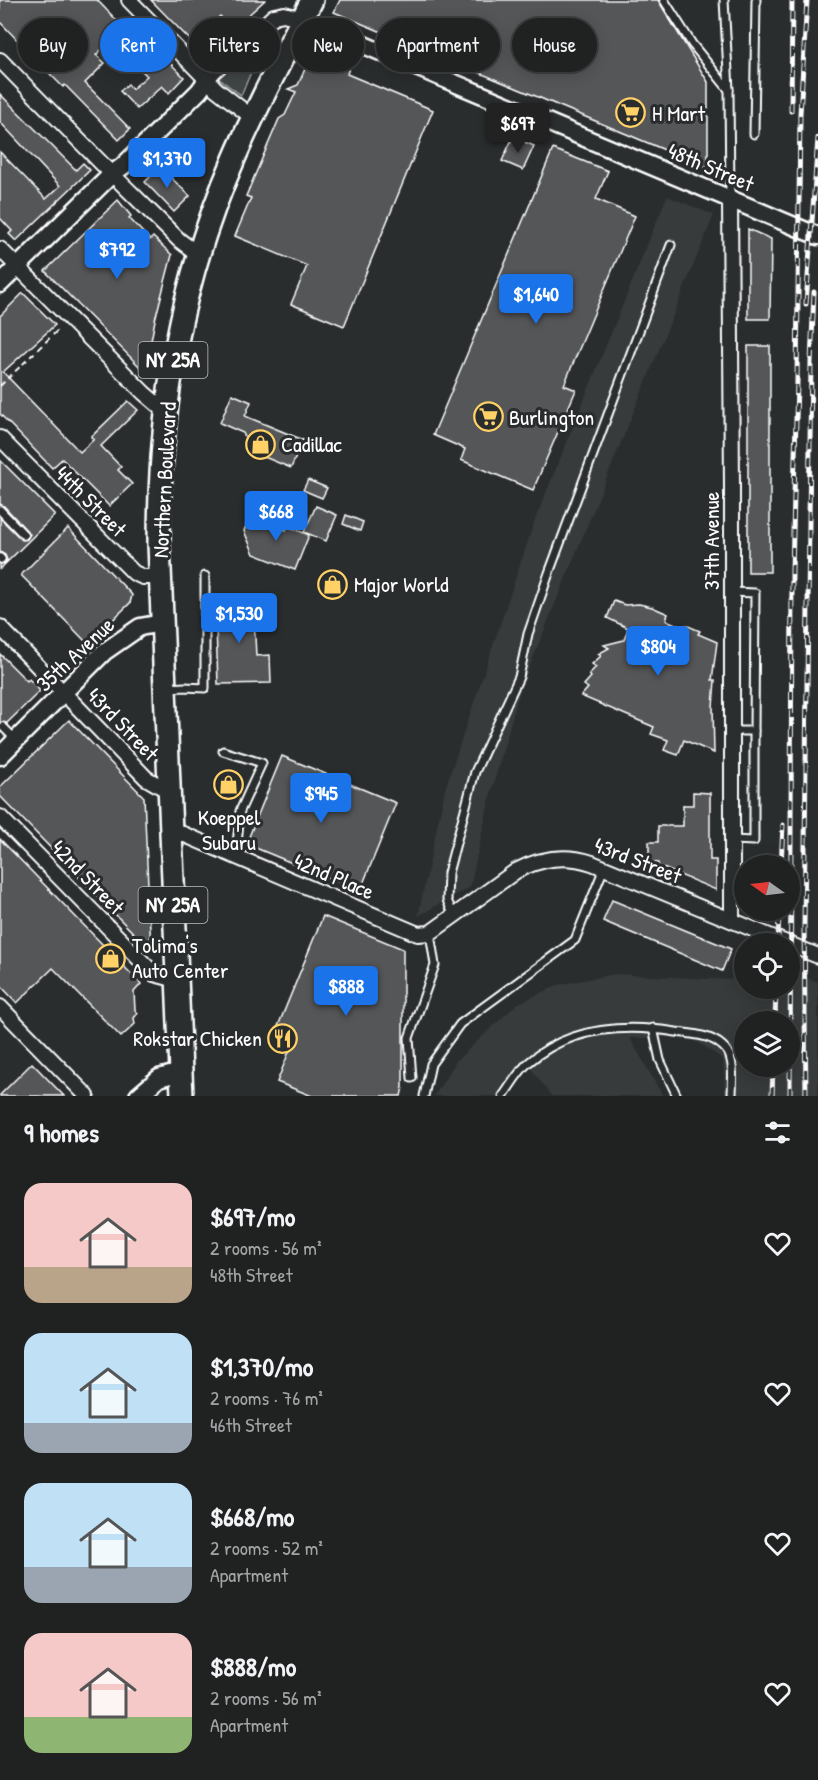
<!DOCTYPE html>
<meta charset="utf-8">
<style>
:root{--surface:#202222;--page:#282a2a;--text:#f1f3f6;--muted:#a2a4a5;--line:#3d3f40;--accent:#1a73e8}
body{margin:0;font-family:"Patrick Hand",sans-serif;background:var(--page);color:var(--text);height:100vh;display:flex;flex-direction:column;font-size:22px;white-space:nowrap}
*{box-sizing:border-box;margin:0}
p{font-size:20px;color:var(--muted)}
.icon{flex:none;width:33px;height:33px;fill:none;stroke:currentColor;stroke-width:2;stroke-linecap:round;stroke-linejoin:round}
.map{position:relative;height:1096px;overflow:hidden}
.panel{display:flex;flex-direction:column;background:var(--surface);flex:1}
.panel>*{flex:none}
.banner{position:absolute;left:18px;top:18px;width:783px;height:54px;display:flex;gap:12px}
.needle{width:39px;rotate:284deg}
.tools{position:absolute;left:734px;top:855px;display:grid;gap:12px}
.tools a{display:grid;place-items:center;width:66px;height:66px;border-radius:50%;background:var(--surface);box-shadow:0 3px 15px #0003,0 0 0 2px var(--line);font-size:30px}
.price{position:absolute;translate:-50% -51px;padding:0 14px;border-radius:6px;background:var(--accent);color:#fff;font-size:20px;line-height:39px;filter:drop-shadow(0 2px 3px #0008)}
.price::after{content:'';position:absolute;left:50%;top:36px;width:18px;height:14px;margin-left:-9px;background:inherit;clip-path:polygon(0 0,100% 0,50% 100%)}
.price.on{background:#222;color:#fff}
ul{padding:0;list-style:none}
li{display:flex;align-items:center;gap:18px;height:150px;padding:0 24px}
li span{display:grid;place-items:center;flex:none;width:168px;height:120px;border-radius:18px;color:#555}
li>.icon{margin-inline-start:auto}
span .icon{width:72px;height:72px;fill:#fffc;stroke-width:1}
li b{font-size:26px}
h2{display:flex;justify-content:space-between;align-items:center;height:72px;padding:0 24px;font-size:26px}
.chip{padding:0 21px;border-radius:27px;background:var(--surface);box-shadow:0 3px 15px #0003,0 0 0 2px var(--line);font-size:21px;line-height:54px}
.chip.on{background:var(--accent);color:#fff}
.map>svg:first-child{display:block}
.built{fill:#373a3b;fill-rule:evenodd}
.green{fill:#414445;stroke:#a0a2a2;stroke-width:1.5}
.building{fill:#555758;stroke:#fff;stroke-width:1.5}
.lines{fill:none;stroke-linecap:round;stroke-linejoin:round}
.service-casing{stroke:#fff;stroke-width:11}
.minor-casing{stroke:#fff;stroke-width:18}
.tertiary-casing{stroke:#fff;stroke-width:21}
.primary-casing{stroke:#fff;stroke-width:26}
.path{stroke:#fff;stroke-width:2;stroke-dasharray:6 4.5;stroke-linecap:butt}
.service{stroke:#2a2d2e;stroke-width:7}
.minor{stroke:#2a2d2e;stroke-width:14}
.tertiary{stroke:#2a2d2e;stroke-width:16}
.primary{stroke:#2a2d2e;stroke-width:21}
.rail-casing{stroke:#fff;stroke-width:5}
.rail{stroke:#2a2d2e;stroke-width:3;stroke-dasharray:9;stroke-linecap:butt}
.labels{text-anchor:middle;stroke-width:6;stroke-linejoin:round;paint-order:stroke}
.shield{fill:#2a2d2e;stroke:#bfc0c0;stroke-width:1.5}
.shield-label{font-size:21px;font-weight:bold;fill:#fff}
.poi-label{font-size:22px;fill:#fff;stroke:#2a2d2e;text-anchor:start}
.street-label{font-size:22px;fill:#fff;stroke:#2a2d2e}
</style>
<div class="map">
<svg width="818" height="1096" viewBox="0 0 818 1096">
<rect width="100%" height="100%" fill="#2a2d2e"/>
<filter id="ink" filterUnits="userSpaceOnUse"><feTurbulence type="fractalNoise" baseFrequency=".0167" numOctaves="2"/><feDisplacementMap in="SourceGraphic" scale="12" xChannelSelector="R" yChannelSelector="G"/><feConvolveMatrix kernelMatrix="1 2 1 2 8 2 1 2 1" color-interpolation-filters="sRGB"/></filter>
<g filter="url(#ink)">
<g class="built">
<path d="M667 196 714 215 520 690 490 797 470 887 418 916 445 789 535 520Z"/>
<path d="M744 954V988H789V971L818 982V1096H725L723 1059 696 1041 676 1037 630 1038 663 1096H552L527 1064 504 1096H434L457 1060 517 1004 558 985 615 974 730 980ZM744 1022H789V1066H744Z"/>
</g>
<path class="green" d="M268 33 242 93 241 95 218 78Z"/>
<g class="building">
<path d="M0 0H97L124 28 129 22 184 77 169 93 162 86 137 109 120 91 128 84 132 89 147 76 112 40 96 55 105 63 85 83 130 129 119 140 65 85 63 87 53 77 0 22Z"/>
<path d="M151 0H265L233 29 220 16 193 43Z"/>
<path d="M340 0H658L708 82V168L334 12Z"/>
<path d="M312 53 349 68 347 74 433 110 344 326 291 304 307 266 235 236 251 198 246 196 279 119 285 115 296 92 288 89 298 85Z"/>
<path d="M0 94 76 170 83 163 90 170 16 241 9 234 12 231 0 218V152L46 199 60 186 0 122Z"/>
<path d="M513 137 534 146 523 170 502 161Z"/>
<path d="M553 149 608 171 596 199 635 216 564 385 576 390 533 490 461 460 465 449 433 435Z"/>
<path d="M160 167 190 196 174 212 145 182Z"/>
<path d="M118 200 131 216 129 218 150 240 153 237 172 255 155 320 145 372 45 271Z"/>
<path d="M748 229 771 239 770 319H748Z"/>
<path d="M23 293 55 325 3 372 80 452 94 439 91 437 128 401 138 410 101 446 121 467 118 470 132 484 109 506 62 459 52 468 0 414V316Z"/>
<rect x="748" y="346" width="22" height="226"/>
<path d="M232 394 251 402 245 416 303 440 291 468 252 452 243 433 220 423Z"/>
<path d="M0 460 55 515 0 569V564L5 563 7 560 5 555 0 552V518L22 540 27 539 30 534 4 506 0 504Z"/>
<path d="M308 480 327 488 322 498 303 490Z"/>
<path d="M316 506 337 515 326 541 304 532Z"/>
<path d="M250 515 286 530 287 526 309 535 295 570 254 554 244 531Z"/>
<path d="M346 515 363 522 360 531 343 524Z"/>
<path d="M68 528 132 595 130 603 88 644 21 575Z"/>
<path d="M215 598H253L256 656 270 655 271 683 218 684Z"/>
<path d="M614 601 625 605 639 604 652 607 668 614 666 620 685 628 686 625 700 631 698 634 717 642 712 680H715L713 707 714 753 684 740 678 755 664 750 668 740 651 734 654 727 581 696 588 688 584 685 591 677 589 674 596 667 592 664 601 656 598 654 609 648 604 645 624 640 628 628 607 618Z"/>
<path d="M0 654 27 681 29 679 40 691 7 723 0 722Z"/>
<path d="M69 720 144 797 151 951 0 796V787Z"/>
<path d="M282 756 396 803 360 891 246 844Z"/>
<path d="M693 792 710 793V860H716V890L658 866V863L649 862V842H658V826H683V805H693Z"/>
<path d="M0 839 141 984 134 992 135 1010 138 1013 134 1018 135 1024 121 1037 53 968 17 1003 0 985Z"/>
<path d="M612 900 731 949 722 971 603 921Z"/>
<path d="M323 916 403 949V1087L401 1096H312L277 1082 292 1044 274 1036Z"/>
<path d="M32 1063 64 1096H0V1095Z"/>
</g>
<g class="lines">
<defs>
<g id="service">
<path d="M664 0 692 44 729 90"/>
<path d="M724 0 729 90 730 197"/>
<path d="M754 134 756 0"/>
<path d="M0 510 24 535"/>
<path d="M0 558 1 559"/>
<path d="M167 688 185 687 205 688V576"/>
<path d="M3 727 15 739"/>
<path d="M732 731H754L755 593 732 592"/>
<path d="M223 751 262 763 240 811 236 857"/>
<path d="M732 840 754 841V731"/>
<path d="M454 916 447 900 448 873 475 772 519 677 528 634 549 573 671 245"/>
<path d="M653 1028 660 1060 677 1096"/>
<path d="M412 1078 409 1038 435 965 430 933"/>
<path d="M424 1096 431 1064 460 1024 575 940 604 868"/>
<path d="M503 1096C511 1085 518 1072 528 1063 569 1027 625 1024 676 1032 694 1034 715 1035 727 1051 735 1062 732 1083 732 1096"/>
</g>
<g id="minor">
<path d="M129 0 216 89 253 118"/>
<path d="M0 60 112 174 179 240 199 255"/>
<path d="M207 80 214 71 274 16 284 14 302 19"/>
<path d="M730 199 732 485V920"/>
<path d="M0 249 144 393 165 411"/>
<path d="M0 438 134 573 143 577H160"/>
<path d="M0 627 146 778 170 792"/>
<path d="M0 817 154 974 177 980"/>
<path d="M171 829 418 934 430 933 516 871C541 858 565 854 592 863L789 944"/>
<path d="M789 944 818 956"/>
<path d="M0 1007 87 1096"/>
</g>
<g id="tertiary">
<path d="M302 19 818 236"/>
<path d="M0 284 112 174 123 166 199 91 207 80"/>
<path d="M0 756 104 652 140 627 162 623"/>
<path d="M138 1096 159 1078 181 1072"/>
</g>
<path id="primary" d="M182 1096 159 544C159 408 179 284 234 159 257 105 285 53 312 0"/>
</defs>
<use href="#service" class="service-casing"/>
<use href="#minor" class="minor-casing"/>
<use href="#tertiary" class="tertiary-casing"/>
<use href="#primary" class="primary-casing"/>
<path class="path" d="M0 386 60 328"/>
<use href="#service" class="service"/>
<use href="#minor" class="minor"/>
<use href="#tertiary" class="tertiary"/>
<use href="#primary" class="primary"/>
<defs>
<g id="rail">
<path d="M791 111 792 0"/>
<path d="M806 304 818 138"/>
<path d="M781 866 783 825"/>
<path d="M778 944 779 910"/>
<path d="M775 1022 776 988"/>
<path d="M772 1096 773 1066"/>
<path d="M790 1096 792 571 797 382 800 114 807 0"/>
<path d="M806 1096 804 927 811 362 814 292"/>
</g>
</defs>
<use href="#rail" class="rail-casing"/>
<use href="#rail" class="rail"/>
</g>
</g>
<defs>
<symbol id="supermarket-ring" viewBox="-11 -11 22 22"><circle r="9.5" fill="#2a2d2e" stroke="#ffd166" stroke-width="1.5"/><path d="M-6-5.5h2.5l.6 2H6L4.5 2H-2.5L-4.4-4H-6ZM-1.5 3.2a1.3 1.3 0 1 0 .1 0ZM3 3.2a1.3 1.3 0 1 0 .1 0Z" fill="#ffd166"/></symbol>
<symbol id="shop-ring" viewBox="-11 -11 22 22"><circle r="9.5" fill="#2a2d2e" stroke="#ffd166" stroke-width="1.5"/><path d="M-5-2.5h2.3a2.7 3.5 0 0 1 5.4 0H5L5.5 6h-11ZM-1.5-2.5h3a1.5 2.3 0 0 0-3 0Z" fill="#ffd166"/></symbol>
<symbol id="restaurant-ring" viewBox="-11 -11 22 22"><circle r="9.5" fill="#2a2d2e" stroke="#ffd166" stroke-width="1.5"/><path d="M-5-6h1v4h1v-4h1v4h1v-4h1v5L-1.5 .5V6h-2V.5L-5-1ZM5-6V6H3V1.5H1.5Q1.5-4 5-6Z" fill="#ffd166"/></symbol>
</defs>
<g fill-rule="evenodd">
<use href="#supermarket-ring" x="614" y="96" width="33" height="33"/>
<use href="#supermarket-ring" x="472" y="400" width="33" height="33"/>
<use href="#shop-ring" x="244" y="428" width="33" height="33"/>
<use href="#shop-ring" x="316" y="568" width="33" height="33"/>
<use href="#shop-ring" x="212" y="768" width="33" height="33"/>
<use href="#shop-ring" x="94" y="942" width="33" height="33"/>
<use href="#restaurant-ring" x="266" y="1022" width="33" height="33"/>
</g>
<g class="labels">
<g class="shield">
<rect x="138.5" y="342" width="69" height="36" rx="4.5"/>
<rect x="138.5" y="887" width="69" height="36" rx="4.5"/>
</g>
<g class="shield-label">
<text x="173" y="367">NY 25A</text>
<text x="173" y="912">NY 25A</text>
</g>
<g class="poi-label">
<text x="652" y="121">H Mart</text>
<text x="509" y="425">Burlington</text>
<text x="281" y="452">Cadillac</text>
<text x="354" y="592">Major World</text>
<text x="229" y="825" text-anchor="middle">Koeppel<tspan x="229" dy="25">Subaru</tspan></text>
<text x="132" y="953">Tolima's<tspan x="132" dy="25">Auto Center</tspan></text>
<text x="262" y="1046" text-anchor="end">Rokstar Chicken</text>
</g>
<g class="street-label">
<text transform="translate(711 167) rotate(23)" y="8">48th Street</text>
<text transform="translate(164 480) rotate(-87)" y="8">Northern Boulevard</text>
<text transform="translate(91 501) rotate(45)" y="8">44th Street</text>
<text transform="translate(711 541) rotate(-90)" y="8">37th Avenue</text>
<text transform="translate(75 654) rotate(-43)" y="8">35th Avenue</text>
<text transform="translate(123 724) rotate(46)" y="8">43rd Street</text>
<text transform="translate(638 860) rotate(21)" y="8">43rd Street</text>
<text transform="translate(334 876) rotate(23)" y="8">42nd Place</text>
<text transform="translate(88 877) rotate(46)" y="8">42nd Street</text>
</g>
</g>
</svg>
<div class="tools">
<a><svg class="needle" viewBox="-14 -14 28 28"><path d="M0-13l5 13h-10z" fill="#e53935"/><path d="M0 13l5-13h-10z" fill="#a2a4a5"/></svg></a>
<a><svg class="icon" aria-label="locate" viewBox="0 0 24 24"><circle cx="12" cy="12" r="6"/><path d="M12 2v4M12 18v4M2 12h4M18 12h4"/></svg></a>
<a><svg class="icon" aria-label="layers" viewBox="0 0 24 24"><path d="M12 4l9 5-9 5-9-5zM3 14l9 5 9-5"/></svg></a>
</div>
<b class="price on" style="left:518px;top:154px">$697</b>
<b class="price" style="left:167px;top:189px">$1,370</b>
<b class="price" style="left:117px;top:280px">$792</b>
<b class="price" style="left:536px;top:325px">$1,640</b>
<b class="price" style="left:276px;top:542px">$668</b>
<b class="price" style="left:239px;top:644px">$1,530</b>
<b class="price" style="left:658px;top:677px">$804</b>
<b class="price" style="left:321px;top:824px">$945</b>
<b class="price" style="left:346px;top:1017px">$888</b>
<div class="banner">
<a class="chip">Buy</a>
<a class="chip on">Rent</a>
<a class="chip">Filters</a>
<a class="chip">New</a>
<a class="chip">Apartment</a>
<a class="chip">House</a>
</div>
</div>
<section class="panel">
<h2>9 homes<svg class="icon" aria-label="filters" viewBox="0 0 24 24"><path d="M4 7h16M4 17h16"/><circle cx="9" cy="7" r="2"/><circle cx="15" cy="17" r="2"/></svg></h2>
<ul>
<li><span style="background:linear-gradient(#f6c9c9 70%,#b9a48a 0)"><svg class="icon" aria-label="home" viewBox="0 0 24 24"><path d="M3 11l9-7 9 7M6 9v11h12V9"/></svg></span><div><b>$697/mo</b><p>2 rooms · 56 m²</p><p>48th Street</p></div><svg class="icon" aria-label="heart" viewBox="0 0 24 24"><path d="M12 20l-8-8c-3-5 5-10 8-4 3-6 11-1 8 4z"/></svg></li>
<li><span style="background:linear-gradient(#bfe0f5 75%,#9aa5b1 0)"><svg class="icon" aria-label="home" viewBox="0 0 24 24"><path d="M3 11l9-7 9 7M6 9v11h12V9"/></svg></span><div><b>$1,370/mo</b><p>2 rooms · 76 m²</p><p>46th Street</p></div><svg class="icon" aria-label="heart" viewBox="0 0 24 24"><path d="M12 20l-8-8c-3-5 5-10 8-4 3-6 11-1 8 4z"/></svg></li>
<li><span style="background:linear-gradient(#bfe0f5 70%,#9aa5b1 0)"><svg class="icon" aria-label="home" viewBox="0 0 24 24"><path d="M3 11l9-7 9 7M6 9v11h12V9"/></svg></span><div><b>$668/mo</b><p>2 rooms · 52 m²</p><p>Apartment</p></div><svg class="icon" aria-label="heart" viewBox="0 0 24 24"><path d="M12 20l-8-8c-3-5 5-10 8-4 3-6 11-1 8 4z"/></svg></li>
<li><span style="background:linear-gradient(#f6c9c9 70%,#8fb573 0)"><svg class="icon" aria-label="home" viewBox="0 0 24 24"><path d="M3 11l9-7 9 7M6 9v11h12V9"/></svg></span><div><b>$888/mo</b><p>2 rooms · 56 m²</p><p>Apartment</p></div><svg class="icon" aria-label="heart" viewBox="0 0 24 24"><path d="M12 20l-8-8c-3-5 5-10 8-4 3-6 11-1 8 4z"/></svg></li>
</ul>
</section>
